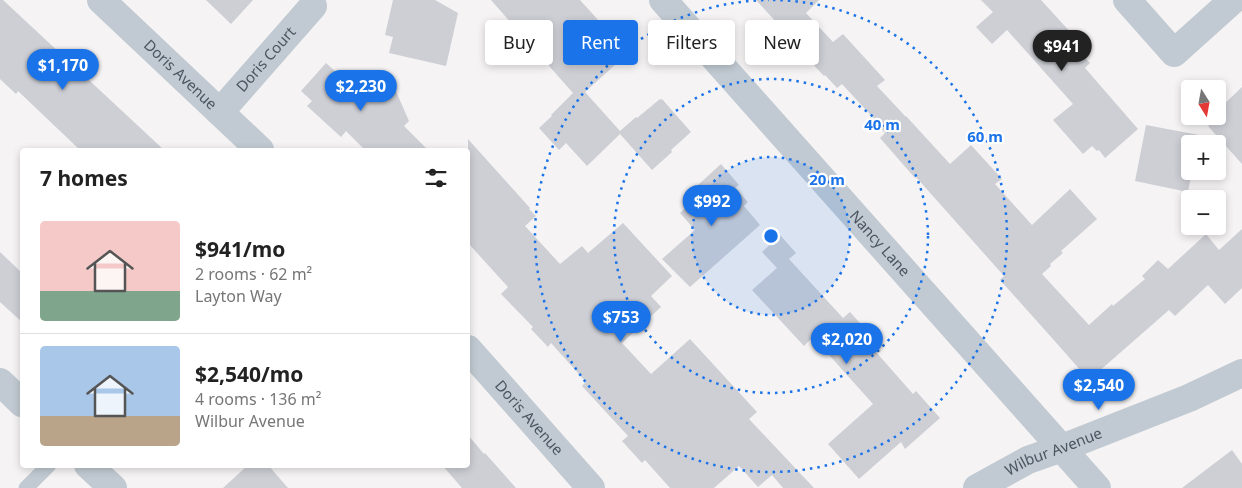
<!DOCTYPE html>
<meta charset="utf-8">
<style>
:root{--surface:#fff;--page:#f6f6f6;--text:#222;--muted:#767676;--line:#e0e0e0;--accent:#1a73e8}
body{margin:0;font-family:"Noto Sans",sans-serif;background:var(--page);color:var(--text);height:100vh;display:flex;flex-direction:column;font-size:19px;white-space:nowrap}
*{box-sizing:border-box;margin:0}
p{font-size:16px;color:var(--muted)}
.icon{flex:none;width:28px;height:28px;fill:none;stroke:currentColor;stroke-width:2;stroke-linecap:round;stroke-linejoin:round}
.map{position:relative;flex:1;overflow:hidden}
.details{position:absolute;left:20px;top:148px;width:450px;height:320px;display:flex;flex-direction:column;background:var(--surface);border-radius:5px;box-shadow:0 2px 8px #0003}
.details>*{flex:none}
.top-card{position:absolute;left:485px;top:20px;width:475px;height:45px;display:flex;gap:10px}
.needle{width:32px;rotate:169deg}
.buttons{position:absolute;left:1181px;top:80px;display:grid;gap:10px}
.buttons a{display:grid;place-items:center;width:45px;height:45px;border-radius:5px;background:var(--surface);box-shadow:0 2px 8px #0003;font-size:25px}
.price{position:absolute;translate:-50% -42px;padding:0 11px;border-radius:18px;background:var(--accent);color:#fff;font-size:16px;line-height:32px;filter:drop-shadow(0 1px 2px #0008)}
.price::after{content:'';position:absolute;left:50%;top:30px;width:15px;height:11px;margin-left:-8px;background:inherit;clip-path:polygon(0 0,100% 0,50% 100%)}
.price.active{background:#222;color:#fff}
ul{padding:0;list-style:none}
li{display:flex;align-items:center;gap:15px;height:125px;padding:0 20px}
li+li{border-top:1px solid var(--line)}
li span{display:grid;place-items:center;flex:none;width:140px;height:100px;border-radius:5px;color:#555}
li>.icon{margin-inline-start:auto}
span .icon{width:60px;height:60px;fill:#fffc;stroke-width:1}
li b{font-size:21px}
h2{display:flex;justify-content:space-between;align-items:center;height:60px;padding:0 20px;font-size:21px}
.chip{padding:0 18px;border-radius:5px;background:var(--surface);box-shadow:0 2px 8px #0003;font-size:18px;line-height:45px}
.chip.active{background:var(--accent);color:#fff}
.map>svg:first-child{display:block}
.building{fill:#cdcfd5}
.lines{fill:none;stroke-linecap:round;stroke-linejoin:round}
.lane{stroke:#c1cad2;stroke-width:15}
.street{stroke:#c1cad2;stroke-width:28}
.ring{fill:none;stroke:#1a73e8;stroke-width:2.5;stroke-dasharray:2.5 5}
.labels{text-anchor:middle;stroke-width:4.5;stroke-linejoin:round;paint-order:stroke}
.street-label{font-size:15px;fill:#4a5661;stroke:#fff}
.centre{fill:#1a73e8;stroke:#fff;stroke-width:2.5}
.ring-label{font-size:15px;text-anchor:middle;font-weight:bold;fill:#1a73e8;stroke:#fff;stroke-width:4.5;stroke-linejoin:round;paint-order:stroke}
</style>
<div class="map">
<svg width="1242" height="488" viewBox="0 0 1242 488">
<rect width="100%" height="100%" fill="#f5f3f3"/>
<g class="building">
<path d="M0 0H3L164 150H80L18 91 16 94 0 79Z"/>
<path d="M206 0H253L231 24Z"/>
<path d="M393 0H435L458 13 446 66 389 53 393 37 385 35Z"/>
<path d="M491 0H580L609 32 607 34 626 55 585 92 620 131 636 117 637 118 660 99 661 100 662 99 691 132 671 150 672 152 652 170 620 134 587 166 566 143 559 150 539 128 552 116 551 115 573 93 519 32Z"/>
<path d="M756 0H819L806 13 833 42 843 34 885 80 877 86 906 117V116L950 164 971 145 1002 179 995 184 1032 225 1070 189 1097 219 1061 251 1063 253 1050 264 1051 266 1042 274 1089 325 1112 304 1113 306 1145 279 1142 276 1158 260 1168 269 1206 234 1219 250 1242 229V288L1225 304 1208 285 1175 316 1169 310 1089 380 1052 338 1000 280 1004 276 916 177 915 178 880 138 885 133 877 124 878 123 842 84 837 88 825 75 824 76 805 56 806 55Z"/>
<path d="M981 0H1041L1084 47 1079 51 1090 63 1085 68 1138 129 1105 158 1099 150 1097 151 1092 146 1083 154 1053 120 1073 104 1007 30 992 44 976 27 993 12Z"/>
<path d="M326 63 359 93 391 80 409 121 404 126 428 150H365L346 131 341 137 307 106 312 101 301 91Z"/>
<path d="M1242 87V164L1208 126 1218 118V110Z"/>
<path d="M1146 125 1199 135 1198 144H1190V171H1192L1188 192 1135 181Z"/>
<path d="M468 139 530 208 529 209 536 216 525 226 560 264 582 246 588 253 623 223 672 276 651 296 661 307 622 343 651 374 690 339 757 412 749 419 814 488H783L772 475 758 487 739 466 714 488H670L645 460 642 463 622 441 628 436 582 386 586 382 551 343 548 347 531 329 533 327 501 294 508 287 468 243Z"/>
<path d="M721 164 739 185 735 188 748 202 744 206 760 225 690 287 662 259 695 230 680 213 703 191 698 185Z"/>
<path d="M780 235 796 253 789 259 843 318 850 312 868 332 865 335 879 350 876 352 913 394 916 391 940 418 905 449 901 442 859 479 828 444 873 404 813 337 804 346 752 290 777 268 762 252Z"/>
<path d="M0 252 22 273V322L0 302Z"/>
<path d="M468 435 484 454 485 453 516 488H462L442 465H468Z"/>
<path d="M1232 450 1242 464V488H1182Z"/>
<path d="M248 465H268L288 488H223Z"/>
</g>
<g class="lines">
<path class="lane" d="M26 488 49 465"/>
<g class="street">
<path id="s1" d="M101 0 260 150"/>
<path id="s2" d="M663 0 1097 488"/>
<path d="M1127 0 1174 53 1233 0"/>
<path id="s3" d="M220 112 313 6"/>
<path id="s4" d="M468 349 591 488"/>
<path d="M0 382 22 403"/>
<path d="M88 465 113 488"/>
<path id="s5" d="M977 488 1028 460 1062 448 1189 398 1242 373"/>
</g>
</g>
<circle cx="771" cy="236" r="79" fill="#1a73e8" fill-opacity=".12"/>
<g class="ring">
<circle cx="771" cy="236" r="79"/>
<circle cx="771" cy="236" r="157"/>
<path d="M773 0A236 236 0 1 1 769 0"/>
</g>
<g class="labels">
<g class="street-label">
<text dy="5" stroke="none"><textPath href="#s3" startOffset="70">Doris Court</textPath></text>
<text dy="5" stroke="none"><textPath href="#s1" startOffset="109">Doris Avenue</textPath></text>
<text dy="5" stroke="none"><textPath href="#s2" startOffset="326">Nancy Lane</textPath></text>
<text dy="5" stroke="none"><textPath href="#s4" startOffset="92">Doris Avenue</textPath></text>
<text dy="5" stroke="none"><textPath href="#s5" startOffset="85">Wilbur Avenue</textPath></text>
</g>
</g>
<circle cx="771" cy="236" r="8" class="centre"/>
<g class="ring-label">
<text x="882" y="130">40 m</text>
<text x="985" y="142">60 m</text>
<text x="827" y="185">20 m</text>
</g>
</svg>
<div class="buttons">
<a><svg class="needle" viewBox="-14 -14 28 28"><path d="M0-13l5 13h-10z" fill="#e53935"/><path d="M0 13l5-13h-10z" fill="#767676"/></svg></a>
<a>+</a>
<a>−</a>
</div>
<b class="price active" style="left:1062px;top:72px">$941</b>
<b class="price" style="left:63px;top:91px">$1,170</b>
<b class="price" style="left:361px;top:112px">$2,230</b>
<b class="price" style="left:712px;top:227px">$992</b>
<b class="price" style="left:621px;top:343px">$753</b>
<b class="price" style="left:847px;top:365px">$2,020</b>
<b class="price" style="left:1099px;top:411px">$2,540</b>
<div class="top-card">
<a class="chip">Buy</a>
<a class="chip active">Rent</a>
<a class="chip">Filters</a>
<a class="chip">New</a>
</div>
<section class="details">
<h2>7 homes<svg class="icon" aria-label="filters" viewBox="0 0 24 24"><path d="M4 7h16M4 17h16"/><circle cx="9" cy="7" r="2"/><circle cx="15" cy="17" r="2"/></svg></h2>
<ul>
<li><span style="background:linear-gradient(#f6c9c9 70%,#7fa58c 0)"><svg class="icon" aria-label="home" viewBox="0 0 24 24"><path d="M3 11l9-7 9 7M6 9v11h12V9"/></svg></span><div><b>$941/mo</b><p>2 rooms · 62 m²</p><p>Layton Way</p></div></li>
<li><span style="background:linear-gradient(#a9c7e8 70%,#b9a48a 0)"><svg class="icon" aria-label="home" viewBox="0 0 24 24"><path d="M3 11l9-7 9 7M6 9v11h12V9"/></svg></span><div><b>$2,540/mo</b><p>4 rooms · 136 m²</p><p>Wilbur Avenue</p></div></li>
</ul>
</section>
</div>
